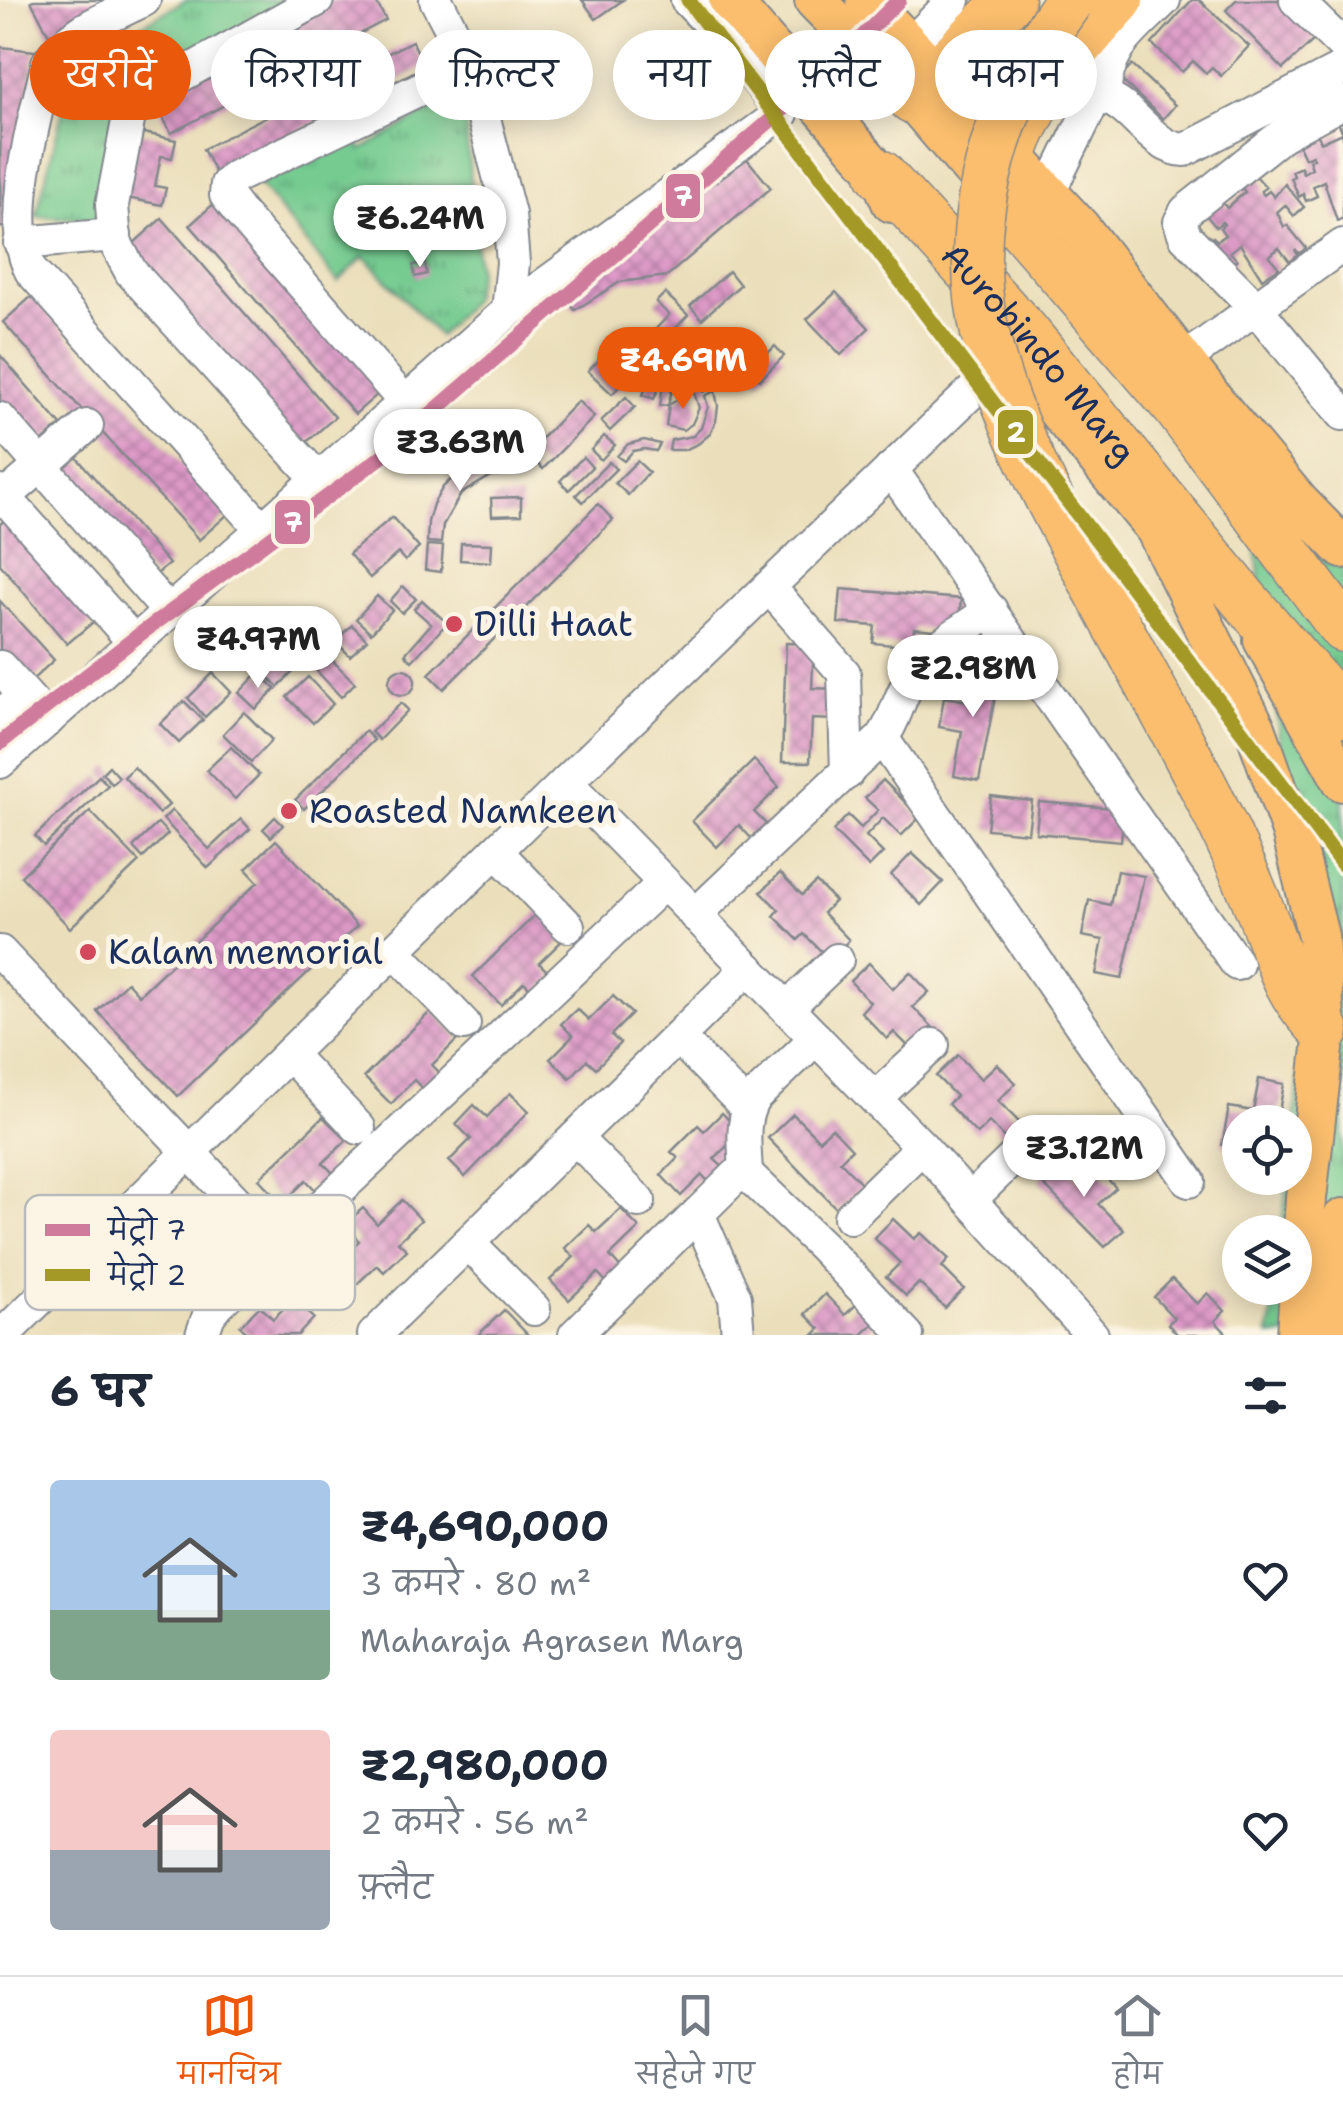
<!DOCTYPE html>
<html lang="hi">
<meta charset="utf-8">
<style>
:root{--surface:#fff;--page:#f2f2f3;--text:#1f2937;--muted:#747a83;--line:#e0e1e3;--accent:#ea580c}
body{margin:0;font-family:"Shantell Sans","Playpen Sans Deva",sans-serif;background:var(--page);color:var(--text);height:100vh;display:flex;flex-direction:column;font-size:38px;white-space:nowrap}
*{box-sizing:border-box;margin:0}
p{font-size:32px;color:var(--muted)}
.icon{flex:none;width:55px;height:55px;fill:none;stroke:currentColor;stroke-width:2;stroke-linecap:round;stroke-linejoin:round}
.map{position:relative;height:1335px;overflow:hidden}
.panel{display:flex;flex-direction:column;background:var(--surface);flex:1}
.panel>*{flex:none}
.banner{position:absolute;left:30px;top:30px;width:1285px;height:90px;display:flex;gap:20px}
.controls{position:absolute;left:1222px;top:1105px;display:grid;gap:20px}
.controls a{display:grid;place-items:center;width:90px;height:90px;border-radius:50%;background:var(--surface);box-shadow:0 5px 25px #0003;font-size:50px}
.price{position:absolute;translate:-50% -85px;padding:0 22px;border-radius:35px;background:#fff;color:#222;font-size:32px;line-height:65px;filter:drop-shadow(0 2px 5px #0008)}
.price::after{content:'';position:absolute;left:50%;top:60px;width:30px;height:22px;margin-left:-15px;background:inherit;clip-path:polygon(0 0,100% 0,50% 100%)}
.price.current{background:var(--accent);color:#fff}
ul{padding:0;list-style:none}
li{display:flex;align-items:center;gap:30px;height:250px;padding:0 50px}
li span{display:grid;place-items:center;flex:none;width:280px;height:200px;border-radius:10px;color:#555}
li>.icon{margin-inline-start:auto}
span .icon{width:120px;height:120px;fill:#fffc;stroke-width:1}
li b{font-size:42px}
h2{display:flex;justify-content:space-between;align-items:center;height:120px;padding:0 50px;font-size:42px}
.tag{padding:0 35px;border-radius:45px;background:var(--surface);box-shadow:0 5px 25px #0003;font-size:35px;line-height:90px}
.tag.current{background:var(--accent);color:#fff}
.tab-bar{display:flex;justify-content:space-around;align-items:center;height:140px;border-top:2px solid var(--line);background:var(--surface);font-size:28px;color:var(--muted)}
.tab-bar a{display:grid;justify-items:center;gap:5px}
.tab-bar .current{color:var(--accent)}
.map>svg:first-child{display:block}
.park{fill:url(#park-tufts);stroke:#487d77;stroke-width:2.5}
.building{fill:url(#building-cross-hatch)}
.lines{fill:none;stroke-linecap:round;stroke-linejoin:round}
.minor-casing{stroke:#83878c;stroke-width:36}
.major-casing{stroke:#83878c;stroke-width:44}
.highway-casing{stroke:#83878c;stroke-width:51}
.minor{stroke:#fff;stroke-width:32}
.major{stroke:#fbbe6e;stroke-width:40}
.highway{stroke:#fbbe6e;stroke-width:48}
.highway-bridge-casing{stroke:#83878c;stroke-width:51;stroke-linecap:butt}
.highway-bridge{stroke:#fbbe6e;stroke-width:48}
.metro-1-casing{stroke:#fcf5e5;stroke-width:22}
.metro-2-casing{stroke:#fcf5e5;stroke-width:22}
.metro-1{stroke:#cf7b9c;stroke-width:15}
.metro-2{stroke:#a49926;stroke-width:15}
.poi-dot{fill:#d1495b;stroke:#fcf5e5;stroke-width:4}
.labels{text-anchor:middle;stroke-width:10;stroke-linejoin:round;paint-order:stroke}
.street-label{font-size:35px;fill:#1b2f5e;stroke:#fcf5e5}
.poi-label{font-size:35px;fill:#1b2f5e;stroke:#fcf5e5;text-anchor:start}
.key{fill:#fcf5e5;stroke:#b8babc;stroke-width:2.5}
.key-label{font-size:28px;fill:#1b2f5e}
.line-badge{stroke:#fcf5e5;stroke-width:4}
.badge-label{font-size:28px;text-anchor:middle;font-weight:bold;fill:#fff}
</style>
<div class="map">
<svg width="1343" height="1335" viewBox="0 0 1343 1335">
<defs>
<pattern id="park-tufts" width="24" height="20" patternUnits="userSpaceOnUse" patternTransform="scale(2.5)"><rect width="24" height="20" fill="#74cb90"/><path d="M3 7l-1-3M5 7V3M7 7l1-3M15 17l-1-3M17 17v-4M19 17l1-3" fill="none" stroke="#5ea579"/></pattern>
<pattern id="building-cross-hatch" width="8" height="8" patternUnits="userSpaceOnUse" patternTransform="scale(2.5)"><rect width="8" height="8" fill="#dd9ac7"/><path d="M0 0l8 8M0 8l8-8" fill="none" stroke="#b27ea5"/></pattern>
</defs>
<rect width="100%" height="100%" fill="#fcf5e5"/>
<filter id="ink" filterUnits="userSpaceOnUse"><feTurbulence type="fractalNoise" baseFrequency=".01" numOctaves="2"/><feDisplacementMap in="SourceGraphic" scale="20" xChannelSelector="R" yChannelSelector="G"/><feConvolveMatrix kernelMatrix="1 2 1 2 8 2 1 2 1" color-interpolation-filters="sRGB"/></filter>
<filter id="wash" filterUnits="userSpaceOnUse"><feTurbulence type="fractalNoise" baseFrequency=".0048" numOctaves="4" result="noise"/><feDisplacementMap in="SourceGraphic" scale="40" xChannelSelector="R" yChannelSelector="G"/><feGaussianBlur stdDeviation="2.25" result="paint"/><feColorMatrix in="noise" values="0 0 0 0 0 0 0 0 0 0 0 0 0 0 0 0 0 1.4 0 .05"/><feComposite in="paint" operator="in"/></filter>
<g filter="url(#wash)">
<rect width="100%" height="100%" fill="#ebdfbb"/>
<g class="park">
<path d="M186 0H297L125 94 100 220 36 216 75 63Z"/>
<path d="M463 92 478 272 471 301 439 336 364 256 338 282 258 183 355 136 361 150Z"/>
<path d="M1254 533 1343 567V1335H1269L1275 1288H1295V1232H1281L1288 1178H1295L1294 1122 1310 986Z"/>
</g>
<g id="blocks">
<g class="building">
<path d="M132 0 52 41 31 1 34 0Z"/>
<path d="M332 0H375L386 20 171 133 152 96Z"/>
<path d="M582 0H623L596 19Z"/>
<path d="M1192 0H1199L1249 46 1221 76 1212 67 1206 73 1193 61 1182 72 1152 44Z"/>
<path d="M1236 0H1278L1315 39 1283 69 1226 10Z"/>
<path d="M412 41 425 66 216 174 203 149Z"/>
<path d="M1 47 35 51 11 228 0 227Z"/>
<path d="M1132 65 1175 105 1163 119 1120 79Z"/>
<path d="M1343 115V218L1337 221 1324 181 1313 186 1317 196 1306 201 1303 194 1299 197 1291 178 1294 176 1292 171 1301 167 1303 173 1312 168 1309 160 1314 158 1312 155 1305 158 1298 143 1314 127 1321 142 1343 133 1336 118Z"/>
<path d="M135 131 176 140 172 158 161 156 155 186 166 188 162 205 122 197Z"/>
<path d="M738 148 771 188 667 276 620 282 575 310 564 296Z"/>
<path d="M1256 176 1266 187 1261 191 1264 195 1269 191 1274 197 1285 184 1304 207 1294 216 1285 205 1277 212 1284 227 1287 225 1306 248 1300 253 1295 250 1298 255 1290 262 1279 248 1269 256 1279 268 1262 279 1240 244 1230 252 1237 260 1227 268 1206 243 1213 237 1217 241 1225 235 1220 228 1224 224 1222 222 1216 227 1205 214 1216 195 1227 208 1245 192 1235 180Z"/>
<path d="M219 199 385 388 355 414 190 225Z"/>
<path d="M162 218 335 417 299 449 125 251Z"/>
<path d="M425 263 427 274 415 277 413 265Z"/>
<path d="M729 271 740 285 702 319 690 306Z"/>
<path d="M836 292 869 328 841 355 807 319Z"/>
<path d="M665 293 688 315 612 394 588 371 598 361 612 375 669 315 656 302Z"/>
<path d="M32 296 227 515 199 540 3 322Z"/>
<path d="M714 333 719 339 697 360 691 355Z"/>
<path d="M775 346 784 356 760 380 750 371Z"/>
<path d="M0 355 61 425 35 448 0 408Z"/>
<path d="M699 362 712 388 704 392 691 366Z"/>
<path d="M655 364 667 369 654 399 643 395Z"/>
<path d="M681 368 686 373 673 387 668 405 660 406 662 391Z"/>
<path d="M693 389 699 408 692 424 683 430 666 426 669 405Z"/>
<path d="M715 391 718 406 716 421 710 434 698 444 684 450H669L671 440 693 436 701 428 708 407 705 396Z"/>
<path d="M626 397 635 407 610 431 601 421Z"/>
<path d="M578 401 594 417 543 469 527 453Z"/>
<path d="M604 436 615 445 601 460 591 450Z"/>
<path d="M644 440 660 444 656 451 644 449 633 451 624 461 617 456 628 444Z"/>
<path d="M72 452 169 564 153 577 56 465Z"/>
<path d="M583 457 592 467 569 490 560 481Z"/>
<path d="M494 461 513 462 509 474 491 476 461 494 443 525 441 543 427 542 428 522 433 504 443 487 457 474 475 465Z"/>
<path d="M637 461 649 472 628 495 615 483Z"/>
<path d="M609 462 616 469 583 502 576 495Z"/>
<path d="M521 497V515L492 516 491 498Z"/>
<path d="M598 504 613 520 444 689 429 674Z"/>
<path d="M12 514 99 617 67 644 0 564V524Z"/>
<path d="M392 517 419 548 405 561 398 553 370 578 349 554Z"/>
<path d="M461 543 492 544 491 562 460 560Z"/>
<path d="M427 545 443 546 441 572 425 570Z"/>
<path d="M403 586 416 599 402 613 390 601Z"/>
<path d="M841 589 961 599 958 632 914 628 912 647 873 643 875 626 838 623Z"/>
<path d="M377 596 392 610 371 633 356 619Z"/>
<path d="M422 600 447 623 412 661 405 654 431 624 414 609Z"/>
<path d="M0 601 54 660 30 682 0 649Z"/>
<path d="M320 613 336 631 317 649 300 631Z"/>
<path d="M352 625 367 640 350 656 335 641Z"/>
<path d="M296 635 313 652 298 667 281 649Z"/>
<path d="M786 643 814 644 812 688 837 689 836 720 812 719 810 762H782Z"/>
<path d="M279 653 295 670 278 687 262 670Z"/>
<path d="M329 657 355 683 341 697 316 670Z"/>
<path d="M976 661 1001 666 979 781 954 776 962 731 939 727 944 697 968 701Z"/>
<circle cx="402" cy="682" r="13"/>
<path d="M259 672 276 689 256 709 239 693Z"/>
<path d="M213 673 231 692 205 717 188 698Z"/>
<path d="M308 677 333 704 313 723 287 697Z"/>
<path d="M184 701 203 720 179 743 160 724Z"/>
<path d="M401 703 408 710 379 740 371 732Z"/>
<path d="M244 712 272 740 251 762 223 734Z"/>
<path d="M365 731 374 740 304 809 295 800Z"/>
<path d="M231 747 259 775 235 799 207 770Z"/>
<path d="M754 760 779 787 754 812 766 824 751 838 739 825 717 847 692 821Z"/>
<path d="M109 766 119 777 112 784 102 773Z"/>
<path d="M134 767 169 805 159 814 124 777Z"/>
<path d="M99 776 108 785 44 846 35 836Z"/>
<path d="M883 780 920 817 901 836 883 818 866 836 883 853 869 867 833 831 848 815 861 828 878 810 865 798Z"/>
<path d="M991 796 1032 801 1028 833 987 829Z"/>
<path d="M292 802 300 810 291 819 283 812Z"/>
<path d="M1039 802 1124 809 1121 841 1036 833Z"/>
<path d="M172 810 209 849 241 819 250 829 208 868 163 819Z"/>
<path d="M90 811 139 862 70 928 21 876Z"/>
<path d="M275 817 283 825 271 837 263 829Z"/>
<path d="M158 823 168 834 143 858 133 847Z"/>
<path d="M276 840 357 926 178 1096 97 1011 127 982 139 995 258 882 246 869Z"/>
<path d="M912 853 943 882 921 905 891 875Z"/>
<path d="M1117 871 1144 876 1122 979 1096 974 1103 940 1082 936 1089 900 1110 905Z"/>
<path d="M780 873 802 895 816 882 835 901 823 913 849 940 830 960 804 934 798 940 774 916 779 910 761 892Z"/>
<path d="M540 910 566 937 539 963 553 977 536 994 524 982 501 1005 473 976Z"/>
<path d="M869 963 893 989 910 972 929 992 913 1007 939 1034 917 1055 894 1032 887 1039 861 1012 870 1002 850 981Z"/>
<path d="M613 996 632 1014 611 1035 620 1043 596 1068 587 1060 570 1078 550 1059 573 1036 561 1024 577 1009 589 1020Z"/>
<path d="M432 1010 459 1038 432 1065 444 1077 428 1094 414 1080 391 1104 364 1077Z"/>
<path d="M958 1055 981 1079 997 1064 1016 1083 998 1101 1026 1129 1011 1145 989 1122 977 1134 948 1104 956 1096 936 1076Z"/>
<path d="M1259 1079 1284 1084 1277 1122H1240V1148L1222 1145 1229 1107 1253 1111Z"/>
<path d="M510 1093 529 1111 465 1177 449 1161 471 1139 456 1124 474 1105 487 1117Z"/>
<path d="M722 1113 741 1132 714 1159 728 1172 714 1187 702 1175 681 1196 661 1175 678 1158 671 1152 698 1125 704 1131Z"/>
<path d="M793 1114 819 1140 832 1128 852 1149 840 1161 863 1185 838 1210 768 1138Z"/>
<path d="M323 1117 347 1140 323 1163 341 1181 323 1198 306 1180 282 1204 259 1179Z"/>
<path d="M1060 1160 1083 1183 1097 1168 1116 1188 1098 1204 1124 1230 1105 1247 1039 1180Z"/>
<path d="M1242 1178H1266L1265 1184Z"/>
<path d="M402 1200 421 1220 398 1242 407 1250 384 1272 377 1265 357 1284 336 1262 359 1241 344 1225 363 1208 377 1224Z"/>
<path d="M621 1209 639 1228 610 1256 623 1271 609 1285 598 1273 569 1300 550 1280 574 1257 565 1248 589 1225 596 1232Z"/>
<path d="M893 1219 914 1239 921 1233 949 1259 942 1267 964 1289 945 1308 919 1283 906 1296 886 1277 900 1263 874 1238Z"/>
<path d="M1172 1279 1197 1304 1208 1293 1225 1311 1215 1321 1228 1335H1178L1168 1324 1174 1318 1154 1297Z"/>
<path d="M825 1294 845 1315 858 1303 876 1321 862 1335H814L820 1329 805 1314Z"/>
<path d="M294 1298 314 1318 298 1335H249L240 1326 260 1306 273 1319Z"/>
<path d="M504 1310 528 1335H478Z"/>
</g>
</g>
</g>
<g filter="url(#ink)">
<use href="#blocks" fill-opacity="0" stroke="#83878c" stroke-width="2.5"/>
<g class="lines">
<defs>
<g id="minor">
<path d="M144 0C110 17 68 31 48 63 35 119 4 219 31 271L262 529"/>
<path d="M317 0 144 96 129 116 112 205 115 242 131 272 318 479"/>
<path d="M436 0 470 65 509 214 513 263 508 311"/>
<path d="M687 0 730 45 782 113"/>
<path d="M1296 0 1343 46"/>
<path d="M894 61 954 0"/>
<path d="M1104 97C1107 46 1130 34 1164 0"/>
<path d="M1343 102 1282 135 1186 211 1180 222 1185 236 1254 306 1343 414"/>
<path d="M1048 194 1092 104 1104 97C1135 107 1152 149 1185 150L1343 68"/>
<path d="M20 243 115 235"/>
<path d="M1182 361 1343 245"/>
<path d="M405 402 239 212 226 195 227 184 235 177 470 65"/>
<path d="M0 419 169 612"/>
<path d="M891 469 1237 964"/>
<path d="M0 492 134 642"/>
<path d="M0 501 87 426"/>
<path d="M769 587 844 673 847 773"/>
<path d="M0 667 48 720"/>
<path d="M0 716 25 695"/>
<path d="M882 738 1189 1181"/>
<path d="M0 762 508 311 782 113 784 60"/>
<path d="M566 782 922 1147 1092 1335"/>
<path d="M496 851 568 926"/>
<path d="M695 915 882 738C895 721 898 700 909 682 927 650 962 630 991 610"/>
<path d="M394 950 464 1024"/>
<path d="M0 952 258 1225"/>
<path d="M787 1008 837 960"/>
<path d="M678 1037 747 1108"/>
<path d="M289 1054 359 1128"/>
<path d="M875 1098 933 1045"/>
<path d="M575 1138 639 1201"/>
<path d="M746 1173C745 1148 740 1120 754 1098L816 1038"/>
<path d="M970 1200 1036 1136"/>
<path d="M698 1214 735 1298 738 1335"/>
<path d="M850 1217 922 1147"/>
<path d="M468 1243 534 1309"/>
<path d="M3 1335 566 782 1007 358"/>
<path d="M202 1335 209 1315 218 1304 664 883"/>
<path d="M374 1335 748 968"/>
<path d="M575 1335 737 1175 746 1173 823 1247 907 1335"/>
</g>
<g id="major">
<path d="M729 0 880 174 892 202"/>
<path d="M815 0 912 99 1001 203"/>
<path d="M867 0 1080 228 1218 406 1300 504 1343 548"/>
<path d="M982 319 1156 529 1255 728 1292 831 1318 936 1325 1031 1306 1198 1297 1335"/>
<path d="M1264 640 1343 781"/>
<path d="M1334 1335C1330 1294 1335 1259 1343 1219"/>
</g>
<g id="highway">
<path d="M1119 0C1077 46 1031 97 1012 157 1007 172 1005 189 1002 205L1176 406 1343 628"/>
<path d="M912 99 1010 0"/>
<path id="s1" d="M880 174 1024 331 1242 597 1343 713"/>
<path d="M1275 949C1286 982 1299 1006 1325 1031"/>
</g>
</defs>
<use href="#minor" class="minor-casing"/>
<use href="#major" class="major-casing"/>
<use href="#highway" class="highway-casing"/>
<use href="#minor" class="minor"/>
<use href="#major" class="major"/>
<use href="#highway" class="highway"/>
<defs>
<path id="highway-bridge" d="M1069 0C1012 80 976 167 977 267 978 375 1044 490 1094 583 1158 702 1229 821 1275 949"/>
</defs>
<use href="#highway-bridge" class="highway-bridge-casing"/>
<use href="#highway-bridge" class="highway-bridge"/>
<defs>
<path id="metro-1" d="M0 743 139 635 380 458 831 68 899 0"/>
<path id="metro-2" d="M688 0 1343 865"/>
</defs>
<use href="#metro-1" class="metro-1-casing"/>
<use href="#metro-2" class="metro-2-casing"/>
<use href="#metro-1" class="metro-1"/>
<use href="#metro-2" class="metro-2"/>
</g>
</g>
<g class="poi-dot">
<circle cx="454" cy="624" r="10"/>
<circle cx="289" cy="811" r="10"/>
<circle cx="88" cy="952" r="10"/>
</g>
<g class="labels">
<g class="street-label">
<text dy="12" stroke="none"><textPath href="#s1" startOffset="240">Aurobindo Marg</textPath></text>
</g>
<g class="poi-label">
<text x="474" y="636">Dilli Haat</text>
<text x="309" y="823">Roasted Namkeen</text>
<text x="108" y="964">Kalam memorial</text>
</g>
</g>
<rect x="25" y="1195" width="330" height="115" rx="15" class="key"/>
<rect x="45" y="1224" width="45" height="12" fill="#cf7b9c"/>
<rect x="45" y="1269" width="45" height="12" fill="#a49926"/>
<g class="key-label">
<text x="108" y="1240">मेट्रो 7</text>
<text x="108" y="1285">मेट्रो 2</text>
</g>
<g class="line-badge">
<rect x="664" y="172" width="38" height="48" rx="10" fill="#cf7b9c"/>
<rect x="996" y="408" width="39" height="48" rx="10" fill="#a49926"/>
<rect x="273" y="498" width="39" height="48" rx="10" fill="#cf7b9c"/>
</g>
<g class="badge-label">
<text x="683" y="206">7</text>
<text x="1016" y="442">2</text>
<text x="293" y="532">7</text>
</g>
</svg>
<div class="controls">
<a><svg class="icon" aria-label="locate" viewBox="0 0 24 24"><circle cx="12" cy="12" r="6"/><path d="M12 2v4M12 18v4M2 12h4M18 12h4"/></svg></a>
<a><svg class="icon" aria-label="layers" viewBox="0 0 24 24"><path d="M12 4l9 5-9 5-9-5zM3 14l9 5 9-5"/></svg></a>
</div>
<b class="price" style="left:420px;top:270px">₹6.24M</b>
<b class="price current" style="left:683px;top:412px">₹4.69M</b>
<b class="price" style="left:460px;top:494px">₹3.63M</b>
<b class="price" style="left:258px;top:691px">₹4.97M</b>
<b class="price" style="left:973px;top:720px">₹2.98M</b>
<b class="price" style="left:1084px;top:1200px">₹3.12M</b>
<div class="banner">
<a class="tag current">खरीदें</a>
<a class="tag">किराया</a>
<a class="tag">फ़िल्टर</a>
<a class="tag">नया</a>
<a class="tag">फ़्लैट</a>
<a class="tag">मकान</a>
</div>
</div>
<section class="panel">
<h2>6 घर<svg class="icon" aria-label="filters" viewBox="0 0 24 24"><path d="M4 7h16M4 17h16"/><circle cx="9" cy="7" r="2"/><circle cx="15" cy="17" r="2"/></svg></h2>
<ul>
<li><span style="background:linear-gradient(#a9c7e8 65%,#7fa58c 0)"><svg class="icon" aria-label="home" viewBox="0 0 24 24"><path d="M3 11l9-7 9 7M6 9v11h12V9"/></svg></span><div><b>₹4,690,000</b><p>3 कमरे · 80 m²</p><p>Maharaja Agrasen Marg</p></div><svg class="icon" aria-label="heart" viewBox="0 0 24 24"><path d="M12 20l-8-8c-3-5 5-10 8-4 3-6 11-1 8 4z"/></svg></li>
<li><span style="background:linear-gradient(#f6c9c9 60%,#9aa5b1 0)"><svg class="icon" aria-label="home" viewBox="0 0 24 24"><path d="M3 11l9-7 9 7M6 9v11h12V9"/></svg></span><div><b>₹2,980,000</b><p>2 कमरे · 56 m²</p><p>फ़्लैट</p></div><svg class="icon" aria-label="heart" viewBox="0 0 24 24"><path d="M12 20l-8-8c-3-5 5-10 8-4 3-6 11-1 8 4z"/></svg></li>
</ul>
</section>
<nav class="tab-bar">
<a class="current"><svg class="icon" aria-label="map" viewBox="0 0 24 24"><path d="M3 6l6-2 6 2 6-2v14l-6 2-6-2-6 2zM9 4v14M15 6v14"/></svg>मानचित्र</a>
<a><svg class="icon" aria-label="saved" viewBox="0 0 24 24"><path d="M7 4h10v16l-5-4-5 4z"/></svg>सहेजे गए</a>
<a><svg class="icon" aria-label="home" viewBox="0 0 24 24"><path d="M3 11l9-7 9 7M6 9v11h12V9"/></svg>होम</a>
</nav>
